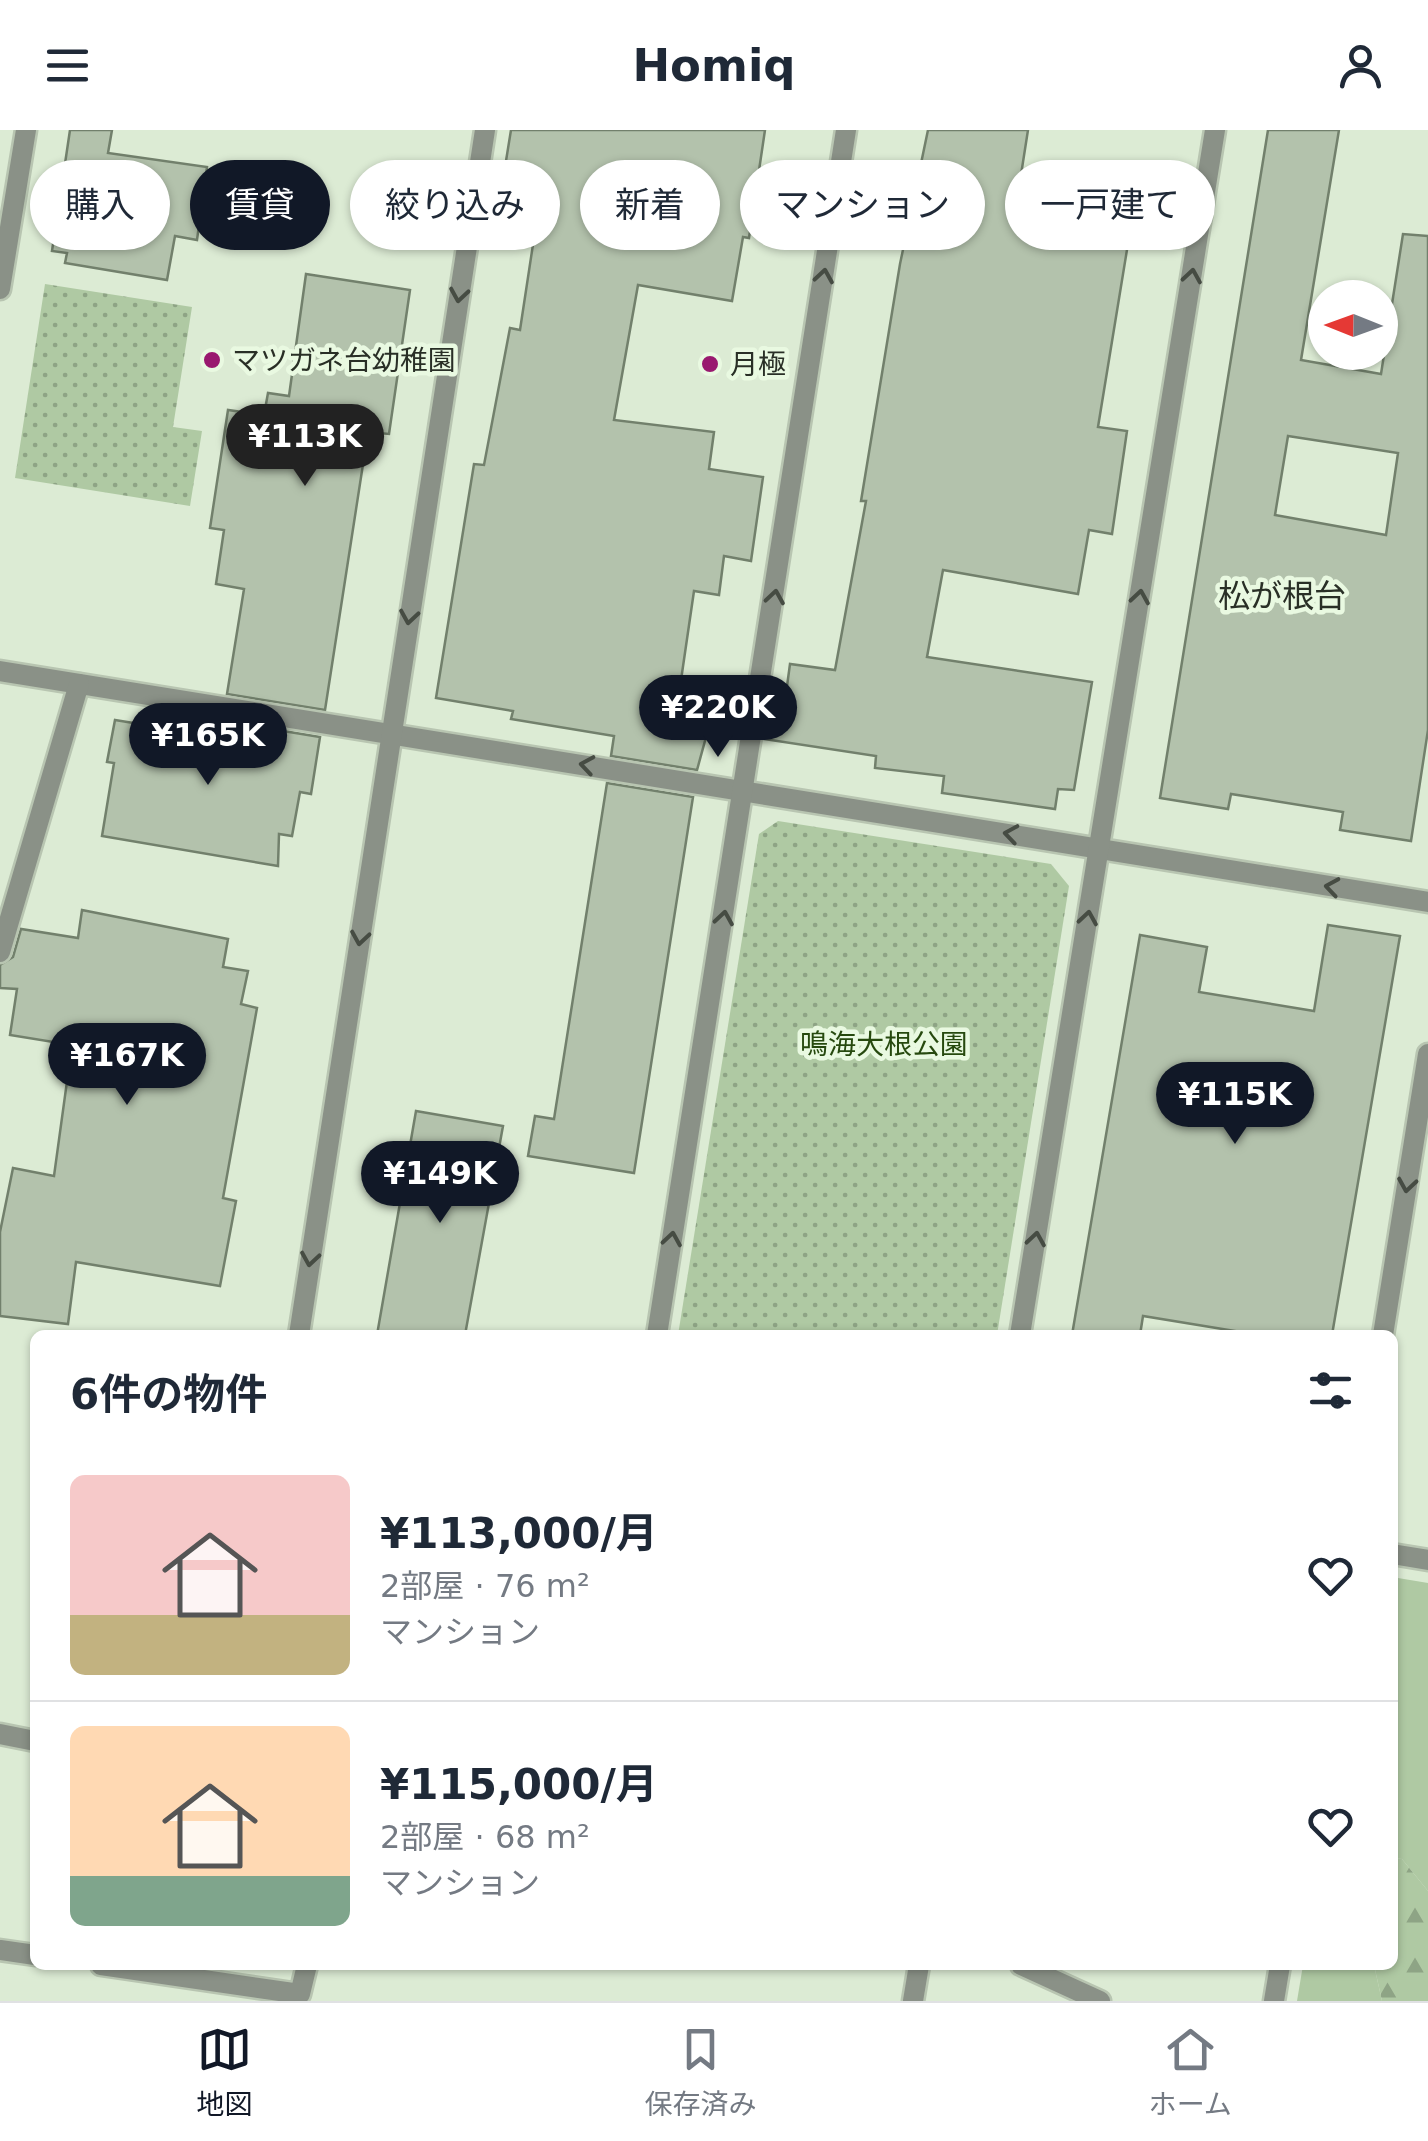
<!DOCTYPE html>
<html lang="ja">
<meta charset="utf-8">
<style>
:root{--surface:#fff;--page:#f2f2f3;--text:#1f2937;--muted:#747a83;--line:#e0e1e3;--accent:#111827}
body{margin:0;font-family:"DejaVu Sans","Noto Sans JP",sans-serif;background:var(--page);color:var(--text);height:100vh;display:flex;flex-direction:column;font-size:38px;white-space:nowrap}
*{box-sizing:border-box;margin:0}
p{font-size:32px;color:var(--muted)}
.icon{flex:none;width:55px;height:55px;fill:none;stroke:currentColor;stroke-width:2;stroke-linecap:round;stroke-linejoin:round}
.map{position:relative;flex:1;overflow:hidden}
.side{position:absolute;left:30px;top:1200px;width:1368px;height:640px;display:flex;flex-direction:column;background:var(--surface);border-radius:15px;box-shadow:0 2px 8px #0004}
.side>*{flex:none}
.top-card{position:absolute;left:30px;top:30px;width:1370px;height:90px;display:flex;gap:20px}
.needle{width:65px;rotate:271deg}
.buttons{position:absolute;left:1308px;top:150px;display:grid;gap:20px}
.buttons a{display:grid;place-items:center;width:90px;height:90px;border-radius:50%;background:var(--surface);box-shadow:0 2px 8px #0004;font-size:50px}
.price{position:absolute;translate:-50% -85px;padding:0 22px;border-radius:35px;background:var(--accent);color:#fff;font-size:32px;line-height:65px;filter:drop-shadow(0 2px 5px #0008)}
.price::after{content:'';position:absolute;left:50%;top:60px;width:30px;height:22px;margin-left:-15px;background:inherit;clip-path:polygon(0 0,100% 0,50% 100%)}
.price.current{background:#222;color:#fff}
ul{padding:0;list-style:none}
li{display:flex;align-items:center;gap:30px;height:250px;padding:0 40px}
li+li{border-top:2px solid var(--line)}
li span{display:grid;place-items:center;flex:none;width:280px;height:200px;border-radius:15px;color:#555}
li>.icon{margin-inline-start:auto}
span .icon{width:120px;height:120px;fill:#fffc;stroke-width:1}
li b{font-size:42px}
h2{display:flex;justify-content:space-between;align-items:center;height:120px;padding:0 40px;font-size:42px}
.chip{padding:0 35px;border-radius:45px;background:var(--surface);box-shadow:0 2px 8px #0004;font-size:35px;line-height:90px}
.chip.current{background:var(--accent);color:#fff}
header{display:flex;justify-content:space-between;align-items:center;height:130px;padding:0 40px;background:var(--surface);font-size:45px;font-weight:700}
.tabs{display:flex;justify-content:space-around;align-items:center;height:140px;border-top:2px solid var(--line);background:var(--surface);font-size:28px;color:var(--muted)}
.tabs a{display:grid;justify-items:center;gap:5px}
.tabs .current{color:var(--accent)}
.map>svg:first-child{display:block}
.grass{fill:#afc9a3}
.forest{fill:url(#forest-firs)}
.park{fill:url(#park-dots)}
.water{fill:url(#water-waves);stroke:#68845a;stroke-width:2.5}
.building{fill:#b3c2ac;stroke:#72806c;stroke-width:2.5;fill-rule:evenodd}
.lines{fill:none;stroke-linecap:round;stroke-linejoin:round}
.minor-casing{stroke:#b8c5b1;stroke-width:25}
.minor{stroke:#8a9187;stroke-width:20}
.oneway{stroke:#464c43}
.poi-dot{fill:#99196f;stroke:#e9f9e1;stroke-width:4}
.labels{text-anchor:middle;stroke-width:9;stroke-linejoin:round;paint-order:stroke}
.poi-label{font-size:28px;fill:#292f26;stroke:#e9f9e1;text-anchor:start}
.park-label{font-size:28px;fill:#26490e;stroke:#e9f9e1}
.quarter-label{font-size:32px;fill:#292f26;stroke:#e9f9e1}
</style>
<header><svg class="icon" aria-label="menu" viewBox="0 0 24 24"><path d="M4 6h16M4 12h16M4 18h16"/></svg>Homiq<svg class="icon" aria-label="person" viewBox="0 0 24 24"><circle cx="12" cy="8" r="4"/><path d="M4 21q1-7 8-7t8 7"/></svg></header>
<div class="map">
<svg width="1428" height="1871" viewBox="0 0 1428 1871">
<defs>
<pattern id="forest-firs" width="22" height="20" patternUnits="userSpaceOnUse" patternTransform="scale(2.5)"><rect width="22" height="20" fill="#afc9a3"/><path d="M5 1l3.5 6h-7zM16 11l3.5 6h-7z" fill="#8ea485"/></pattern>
<pattern id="park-dots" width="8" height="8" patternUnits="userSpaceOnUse" patternTransform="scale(2.5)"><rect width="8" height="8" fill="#afc9a3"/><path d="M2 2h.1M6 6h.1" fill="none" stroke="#8ea485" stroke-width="1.8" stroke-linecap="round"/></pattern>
<pattern id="water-waves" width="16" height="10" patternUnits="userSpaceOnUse" patternTransform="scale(2.5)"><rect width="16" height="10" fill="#83a870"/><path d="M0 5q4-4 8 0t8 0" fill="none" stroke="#6b895c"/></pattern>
</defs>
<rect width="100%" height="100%" fill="#dcebd4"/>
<g class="grass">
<path d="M1392 1447 1428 1453V1761L1402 1729 1393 1728Z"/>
<path d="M1303 1835H1374L1382 1871H1297Z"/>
</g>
<path class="forest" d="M1393 1728 1402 1729 1428 1761V1871H1382L1374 1835H1392Z"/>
<g class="park">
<path d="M45 154 192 177 173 297 202 301 190 376 15 348Z"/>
<path d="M778 691 1051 734 1069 756 997 1205H678L759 704Z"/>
</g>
<path class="water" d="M267 47 306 56 294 114 255 106Z"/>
<g class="building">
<path d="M70 0H112L108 23 207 37 197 110 175 106 167 150 65 133 67 123 52 121Z"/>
<path d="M511 0H765L749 108 743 107 732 171 638 155 614 290 714 302 709 339 763 347 751 431 724 426 719 465 694 461 680 557 743 565 737 605 708 600 697 640 611 626 614 606 511 589 513 581 436 568 474 334 484 335 510 198 520 200 539 75 500 68Z"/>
<path d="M928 0H1028L1018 64 1133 83 1098 297 1127 301 1112 404 1089 400 1078 464 943 440 927 527 1092 552 1074 660 1058 659 1055 679 942 663 944 646 875 638 876 626 764 609 771 569 785 571 790 534 835 540 866 371H861L900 134Z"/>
<path d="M1268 0H1339L1301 230 1381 244 1403 104 1428 106V600L1411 711 1340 700 1343 682 1231 664 1228 679 1160 668ZM1288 306 1398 323 1386 405 1275 385Z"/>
<path d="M306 144 410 160 389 304 368 302 325 580 227 564 244 459 216 454 224 400 210 398 228 280 264 285 268 263 289 266Z"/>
<path d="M115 590 220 607 223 591 320 607 311 664 300 662 292 706 279 704 278 736 102 706 114 633 107 632Z"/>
<path d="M607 653 693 667 634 1043 528 1026 535 986 554 989Z"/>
<path d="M82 780 228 809 223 837 248 841 241 874 257 878 223 1068 236 1071 220 1156 76 1132 68 1194 0 1186V1102L13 1038 54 1046 72 915 10 905 17 859 0 858V835L13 827 21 799 78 808Z"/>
<path d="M1328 795 1400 806 1332 1205H1259L1143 1186 1140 1205H1072L1140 805 1207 817 1199 862 1314 881Z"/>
<path d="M416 981 503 996 465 1205H377Z"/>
</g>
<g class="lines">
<defs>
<g id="minor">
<path d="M0 159 26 0"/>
<path d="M0 541 1428 772"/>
<path d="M0 822 79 554"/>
<path d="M299 1205 485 0"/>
<path d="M657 1205 846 0"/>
<path d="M1020 1205 1215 0"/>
<path d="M1383 1205 1428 924"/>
<path d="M1392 1424 1428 1430"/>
<path d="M0 1604 35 1611"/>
<path d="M0 1820 35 1825"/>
<path d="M101 1835 300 1864 307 1835"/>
<path d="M1021 1835 1100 1871"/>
<path d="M913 1871 919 1835"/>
<path d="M1274 1871 1280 1835"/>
</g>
</defs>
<use href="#minor" class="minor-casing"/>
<use href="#minor" class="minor"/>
</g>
<defs><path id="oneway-chevron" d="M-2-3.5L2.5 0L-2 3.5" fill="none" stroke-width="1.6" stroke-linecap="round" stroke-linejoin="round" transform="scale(2.5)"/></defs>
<g class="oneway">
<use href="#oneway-chevron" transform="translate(824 146) rotate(-81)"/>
<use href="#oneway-chevron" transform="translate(1192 146) rotate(-81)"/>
<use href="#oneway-chevron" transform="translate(459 165) rotate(99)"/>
<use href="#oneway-chevron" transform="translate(775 467) rotate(-81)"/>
<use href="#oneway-chevron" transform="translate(1140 467) rotate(-81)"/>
<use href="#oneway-chevron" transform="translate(409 487) rotate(99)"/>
<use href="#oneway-chevron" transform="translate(587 635) rotate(-171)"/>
<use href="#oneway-chevron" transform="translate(1011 704) rotate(-171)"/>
<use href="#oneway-chevron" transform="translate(1332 757) rotate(-171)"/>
<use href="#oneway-chevron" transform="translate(724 788) rotate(-81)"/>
<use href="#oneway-chevron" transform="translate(1088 788) rotate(-81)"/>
<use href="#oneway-chevron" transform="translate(360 808) rotate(99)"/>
<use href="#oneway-chevron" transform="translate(1407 1055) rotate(99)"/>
<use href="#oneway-chevron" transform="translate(672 1109) rotate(-81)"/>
<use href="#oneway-chevron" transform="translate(1036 1109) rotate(-81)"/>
<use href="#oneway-chevron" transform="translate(310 1129) rotate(99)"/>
</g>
<g class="poi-dot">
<circle cx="212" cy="230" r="10"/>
<circle cx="710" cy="234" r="10"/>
</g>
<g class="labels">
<g class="poi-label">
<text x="232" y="240">マツガネ台幼稚園</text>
<text x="730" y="244">月極</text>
</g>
<g class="park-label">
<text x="884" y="924">鳴海大根公園</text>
</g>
<g class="quarter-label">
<text x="1282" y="477">松が根台</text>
</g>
</g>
</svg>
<div class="buttons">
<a><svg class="needle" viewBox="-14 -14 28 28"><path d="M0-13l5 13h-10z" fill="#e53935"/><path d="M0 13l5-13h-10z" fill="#747a83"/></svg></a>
</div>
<b class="price current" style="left:305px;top:359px">¥113K</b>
<b class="price" style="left:718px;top:630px">¥220K</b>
<b class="price" style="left:208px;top:658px">¥165K</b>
<b class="price" style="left:127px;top:978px">¥167K</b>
<b class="price" style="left:1235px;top:1017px">¥115K</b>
<b class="price" style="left:440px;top:1096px">¥149K</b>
<div class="top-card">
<a class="chip">購入</a>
<a class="chip current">賃貸</a>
<a class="chip">絞り込み</a>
<a class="chip">新着</a>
<a class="chip">マンション</a>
<a class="chip">一戸建て</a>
</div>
<section class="side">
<h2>6件の物件<svg class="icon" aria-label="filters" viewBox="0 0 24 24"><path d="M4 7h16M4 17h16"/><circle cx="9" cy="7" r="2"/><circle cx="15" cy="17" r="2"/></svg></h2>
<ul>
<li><span style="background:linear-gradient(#f6c9c9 70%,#c2b280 0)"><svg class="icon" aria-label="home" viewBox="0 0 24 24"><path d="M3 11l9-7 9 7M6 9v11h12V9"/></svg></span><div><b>¥113,000/月</b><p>2部屋 · 76 m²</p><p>マンション</p></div><svg class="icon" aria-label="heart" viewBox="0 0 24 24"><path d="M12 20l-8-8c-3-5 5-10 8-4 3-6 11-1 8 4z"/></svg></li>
<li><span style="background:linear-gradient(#ffd9b3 75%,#7fa58c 0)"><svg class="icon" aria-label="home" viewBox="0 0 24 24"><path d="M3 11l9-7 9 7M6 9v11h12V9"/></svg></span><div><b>¥115,000/月</b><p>2部屋 · 68 m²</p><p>マンション</p></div><svg class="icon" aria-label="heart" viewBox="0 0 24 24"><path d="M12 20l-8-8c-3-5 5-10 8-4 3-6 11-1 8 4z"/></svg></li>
</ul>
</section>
</div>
<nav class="tabs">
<a class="current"><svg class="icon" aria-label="map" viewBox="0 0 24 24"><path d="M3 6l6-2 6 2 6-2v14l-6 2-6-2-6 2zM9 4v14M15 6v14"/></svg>地図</a>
<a><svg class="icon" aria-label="saved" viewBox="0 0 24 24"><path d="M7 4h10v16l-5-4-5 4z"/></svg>保存済み</a>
<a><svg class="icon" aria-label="home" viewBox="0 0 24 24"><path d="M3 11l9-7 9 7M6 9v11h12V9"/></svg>ホーム</a>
</nav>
